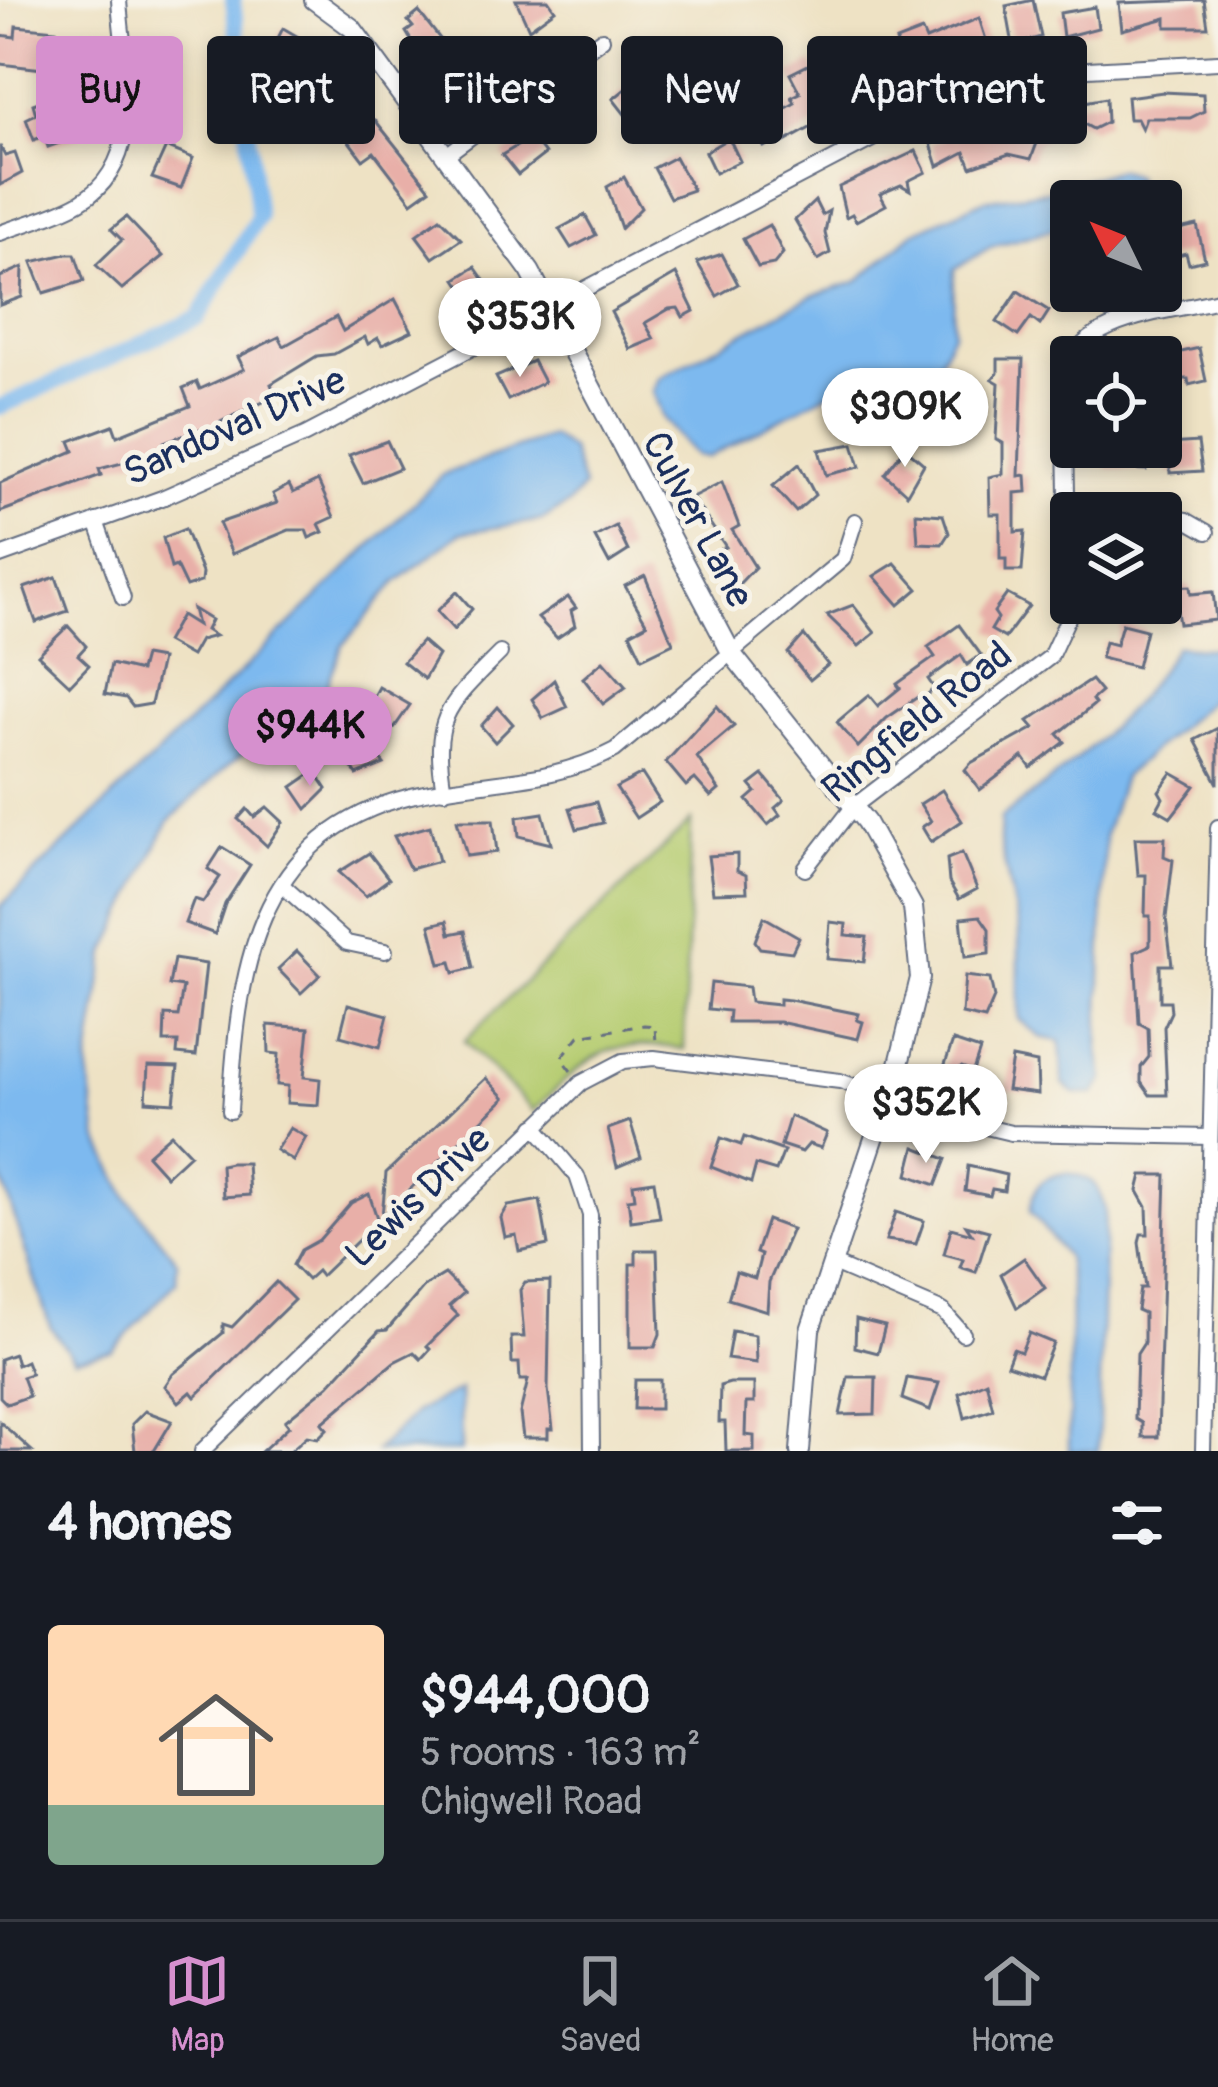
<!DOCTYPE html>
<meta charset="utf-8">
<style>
:root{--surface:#171b24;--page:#20242c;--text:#f1f3f6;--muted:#9ea1a6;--line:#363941;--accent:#d690ce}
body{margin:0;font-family:Pangolin,sans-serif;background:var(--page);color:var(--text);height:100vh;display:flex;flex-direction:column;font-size:45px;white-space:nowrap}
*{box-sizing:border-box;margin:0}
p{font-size:39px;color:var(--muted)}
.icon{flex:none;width:66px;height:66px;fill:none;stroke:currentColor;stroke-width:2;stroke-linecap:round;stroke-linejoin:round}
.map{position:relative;height:1451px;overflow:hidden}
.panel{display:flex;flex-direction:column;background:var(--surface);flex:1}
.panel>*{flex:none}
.top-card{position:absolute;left:36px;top:36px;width:1146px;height:108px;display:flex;gap:24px}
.needle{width:78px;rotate:313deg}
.fabs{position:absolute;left:1050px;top:180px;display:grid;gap:24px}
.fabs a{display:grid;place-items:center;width:132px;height:132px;border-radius:12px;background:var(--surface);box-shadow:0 6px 18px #0003;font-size:60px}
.price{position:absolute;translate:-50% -102px;padding:0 27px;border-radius:42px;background:#fff;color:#222;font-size:39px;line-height:78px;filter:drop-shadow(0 3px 6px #0008)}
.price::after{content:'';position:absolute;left:50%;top:72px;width:36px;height:27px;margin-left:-18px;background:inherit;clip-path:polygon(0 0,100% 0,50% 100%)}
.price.active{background:var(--accent);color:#111}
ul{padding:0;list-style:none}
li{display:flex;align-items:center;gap:36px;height:300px;padding:0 48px}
li span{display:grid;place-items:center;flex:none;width:336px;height:240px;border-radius:12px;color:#555}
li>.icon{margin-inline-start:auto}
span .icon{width:144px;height:144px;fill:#fffc;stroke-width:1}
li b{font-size:51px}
h2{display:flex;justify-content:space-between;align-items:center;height:144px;padding:0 48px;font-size:51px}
.tag{padding:0 42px;border-radius:12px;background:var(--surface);box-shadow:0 6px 18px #0003;font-size:42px;line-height:108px}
.tag.active{background:var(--accent);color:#111}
.tabs{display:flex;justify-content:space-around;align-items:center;height:168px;border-top:3px solid var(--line);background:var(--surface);font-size:33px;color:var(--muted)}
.tabs a{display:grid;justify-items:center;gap:6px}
.tabs .active{color:var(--accent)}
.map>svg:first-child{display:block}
.green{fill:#b5cc70;stroke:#687e67;stroke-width:3}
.water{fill:#7db9ef;stroke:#4c74a6;stroke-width:3}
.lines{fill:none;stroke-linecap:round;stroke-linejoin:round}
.canal{stroke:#7db9ef;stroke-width:16}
.building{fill:#e8afa8}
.minor-casing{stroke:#656e82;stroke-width:18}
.tertiary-casing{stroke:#656e82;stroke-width:22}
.path{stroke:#656e82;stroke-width:3;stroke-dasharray:9 9;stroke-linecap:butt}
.minor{stroke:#fff;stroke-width:14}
.tertiary{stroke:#fff;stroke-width:18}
.labels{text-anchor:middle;stroke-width:10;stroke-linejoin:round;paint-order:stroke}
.street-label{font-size:39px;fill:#1b2f5e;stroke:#f7f3e8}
</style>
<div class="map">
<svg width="1218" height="1451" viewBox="0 0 1218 1451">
<rect width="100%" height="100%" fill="#f7f3e8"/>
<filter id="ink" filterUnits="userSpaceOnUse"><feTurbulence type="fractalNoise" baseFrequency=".00833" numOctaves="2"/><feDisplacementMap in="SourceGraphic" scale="24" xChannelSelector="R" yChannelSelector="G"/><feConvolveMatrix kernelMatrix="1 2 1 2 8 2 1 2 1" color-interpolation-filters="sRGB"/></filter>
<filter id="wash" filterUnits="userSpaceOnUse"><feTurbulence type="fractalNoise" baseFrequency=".004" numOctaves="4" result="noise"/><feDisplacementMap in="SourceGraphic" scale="48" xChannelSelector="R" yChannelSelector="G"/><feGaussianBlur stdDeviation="2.7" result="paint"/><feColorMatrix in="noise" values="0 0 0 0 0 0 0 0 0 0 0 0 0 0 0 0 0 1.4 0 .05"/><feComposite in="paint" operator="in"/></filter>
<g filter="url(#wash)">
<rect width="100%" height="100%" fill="#eee2c4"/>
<path class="green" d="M691 821 684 1049C602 1037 590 1056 533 1111L464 1041Z"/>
<g class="water">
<path d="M1118 169 1135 176 1139 201H1071V224L990 247 954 270 953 333 936 368 895 376 883 364 708 457 695 456 663 418 653 391 659 378 812 296 857 282 913 233 984 200 1048 191Z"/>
<path d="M551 436 571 450 583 487 570 503 543 520 460 533 396 582 342 646 323 696 228 765 168 822 106 953 88 1066 98 1138 128 1199 177 1261 176 1282 112 1351 74 1359 50 1326 0 1173V907L444 474Z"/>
<path d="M1176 646 1218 649V693L1123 777 1105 833 1099 1050 1104 1080 1094 1094H1074L1063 1084 1060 1041 1040 1037 1019 1019V930L1000 842 1001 818C1070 767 1131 720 1176 646Z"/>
<path d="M1066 1173C1093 1177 1099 1184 1105 1211L1098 1451H1069L1071 1293 1066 1256 1030 1211C1034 1186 1040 1177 1066 1173Z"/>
<path d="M460 1390 461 1451H376L417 1411Z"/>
</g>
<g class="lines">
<path class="canal" d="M0 407 198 318 258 217 233 0"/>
</g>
<g id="blocks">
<g class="building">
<path d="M516 0H548L555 10 529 29Z"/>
<path d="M1033 0 1041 37 1013 45 1006 6Z"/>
<path d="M1204 0 1208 27H1166V18L1122 30 1119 3Z"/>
<path d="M1095 7 1098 28 1063 37 1060 13Z"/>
<path d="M419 12 441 40 422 58 406 32 413 27 408 21Z"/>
<path d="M979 18 989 49 934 60 936 65 910 78 896 41 922 31 926 40Z"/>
<path d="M16 26 56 30 54 50 46 49 43 69 0 64V35L15 37Z"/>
<path d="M283 28 321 50 307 76 284 63 289 54 274 46Z"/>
<path d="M666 38 692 43 686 71 664 67Z"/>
<path d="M871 54 886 85 861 100 850 64Z"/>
<path d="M462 55 473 74 450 95 434 75Z"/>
<path d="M812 63 839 112 781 144 778 139 764 147 754 127 795 103 792 97 800 93 790 74Z"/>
<path d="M634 82 650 99 627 117 613 99Z"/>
<path d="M339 83 362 99 324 120 311 104Z"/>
<path d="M81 87 87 102 74 107 82 135 48 147 44 136 34 140 26 119 36 114 33 104Z"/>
<path d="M1163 92 1203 94 1204 111 1190 118H1146L1142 129 1137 119H1129L1127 97Z"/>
<path d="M1106 98 1107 122 1093 129 1064 113 1067 128 1037 143 1031 159 1009 154 971 167 965 152 938 166 931 144 951 135 952 139 1011 116 1016 132 1035 126 1031 112Z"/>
<path d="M575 104 593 129 572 142 555 119Z"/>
<path d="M375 120 430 189 412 202 374 152 363 160 348 140Z"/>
<path d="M532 137 545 154 518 175 502 155Z"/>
<path d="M729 138 740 161 715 173 705 152Z"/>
<path d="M0 146 5 156 15 153 22 173 0 185Z"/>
<path d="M166 147 193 158 181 188 152 178Z"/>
<path d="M916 151 926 172 908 181 910 190 901 185 880 194 886 205 856 221 852 214 846 217 839 187Z"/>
<path d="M675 157 693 190 670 198 654 168Z"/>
<path d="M624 177 641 208 621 228 607 187Z"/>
<path d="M815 201 822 215 829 211 825 233 830 253 818 260 795 220Z"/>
<path d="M585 215 596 235 571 248 559 229Z"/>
<path d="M126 217 163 256 122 289 96 265 122 240 111 229Z"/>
<path d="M440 218 461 239 433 258 416 235Z"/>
<path d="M769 225 783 253 774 264 758 267 743 239Z"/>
<path d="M1197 225 1205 260 1189 264 1186 253 1165 258 1161 233Z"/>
<path d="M66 254H75L84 281 44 293 32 262Z"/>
<path d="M722 254 738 284 717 296 697 262Z"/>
<path d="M23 267 22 297 0 305V277Z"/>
<path d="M475 267 491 290 472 303 456 279Z"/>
<path d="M676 274 694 311 683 317 678 308 669 309 645 323 654 339 630 349 611 312Z"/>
<path d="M1018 291 1049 311 1040 325 1031 318 1018 336 997 322Z"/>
<path d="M395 299 412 331 382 345 378 338 368 344 365 337 334 354 317 356 271 384 276 396 216 424 218 429 203 435 200 429 164 442 160 453 99 469 101 475 0 512V483L74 451 70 441 113 425 117 436 190 406 183 388 197 382 200 389 244 369 238 357 279 337 284 346 336 317 343 331Z"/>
<path d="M1199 348 1206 381 1189 385 1188 379H1164L1160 357Z"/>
<path d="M998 359H1023L1019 476 1026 475 1027 492 1015 493V532L1025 531 1022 571H1006V559H1000V514H990L989 477 1003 474V443L996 439 999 383 992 379 998 373Z"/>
<path d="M533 361 544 382 508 400 496 377Z"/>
<path d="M387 441 400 468 363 483 349 455Z"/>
<path d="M1198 442 1202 471 1170 473 1169 444Z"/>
<path d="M853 444 860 467 826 475 819 450Z"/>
<path d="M1118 447H1144L1146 470 1107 468 1106 451Z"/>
<path d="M905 448 924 464 907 494 885 474Z"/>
<path d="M799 464 815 495 796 512 773 486Z"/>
<path d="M318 481 334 517 319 524 323 532 309 538 306 530H289L232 554 219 523 277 503 273 494 289 485 293 493Z"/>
<path d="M722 482 739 526 732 530 755 567 739 584 721 549 726 547 692 497Z"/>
<path d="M916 513 943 515 949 533 942 544 918 543Z"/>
<path d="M616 526 628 551 609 563 595 537Z"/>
<path d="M185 529 202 573 201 582 186 587 176 566 171 568 163 538Z"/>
<path d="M895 563 918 589 899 605 874 576Z"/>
<path d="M645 576 673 643 642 658 630 633 647 624 625 586Z"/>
<path d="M56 577 68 611 36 622 24 588Z"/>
<path d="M1190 586 1191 594 1213 592 1216 620 1179 624 1173 587Z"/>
<path d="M457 592 472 609 454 630 437 611Z"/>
<path d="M1007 594 1029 606 1005 638 991 630 998 618 994 612Z"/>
<path d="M568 597 576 608 571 611 575 626 557 638 538 618Z"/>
<path d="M853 605 875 633 859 646 827 615Z"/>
<path d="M193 609 211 620 206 630 215 636 200 640 191 656 166 642 181 615 197 625Z"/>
<path d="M1122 624 1146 630 1137 667 1101 658 1105 642 1116 645Z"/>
<path d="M959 625 981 655 967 665 961 655 928 679 934 688 923 699 919 696 887 718 858 747 837 722 869 695 878 706 900 688 897 684 935 657 928 647Z"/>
<path d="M68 626 86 646 78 655 89 665 70 685 38 655Z"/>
<path d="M804 635 828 665 810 680 788 653Z"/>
<path d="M422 641 438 655 424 679 403 662Z"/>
<path d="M144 656 161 659 151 704 133 707 126 698 105 694 111 664 140 671Z"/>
<path d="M603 661 626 687 603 704 583 678Z"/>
<path d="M554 680 567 707 543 718 532 699Z"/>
<path d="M1091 680 1101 692 1092 700 1095 704 1058 734 1065 742 1031 768 1023 757 980 790 965 770 971 763 1034 728 1028 721Z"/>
<path d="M379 687 410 705 394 728 366 711Z"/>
<path d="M717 706 734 726 697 757 719 790 711 797 695 779 686 786 666 762Z"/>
<path d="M498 707 513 724 495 742 481 726Z"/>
<path d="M1218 728V784L1195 740Z"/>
<path d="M358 731 384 764 357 775 337 746Z"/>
<path d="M315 771 327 789 307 809 292 787Z"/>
<path d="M1172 773 1195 786 1171 817 1157 809 1163 798 1159 791Z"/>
<path d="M642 774 660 802 636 818 616 788Z"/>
<path d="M763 775 784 800 775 808 780 815 768 825 747 800 756 792 750 785Z"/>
<path d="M942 790 962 821 931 842 922 827 931 821 920 804Z"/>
<path d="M596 802 603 823 577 829 570 808Z"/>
<path d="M267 807 283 822 267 846 238 819 247 809 254 817Z"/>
<path d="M543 813 551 844 519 836 517 817Z"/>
<path d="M457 820H493L497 852 467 856Z"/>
<path d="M430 826 439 861 410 869 394 836Z"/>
<path d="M1135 838H1165L1164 856 1173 860 1166 918 1172 965H1160V1001H1170L1171 1012 1164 1027 1167 1095H1150L1141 1082V1067L1149 1057 1148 1028 1139 1023 1135 952 1150 945V916H1145L1146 875H1138Z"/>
<path d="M222 847 250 865 225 904 215 934 185 923 194 899 203 902 220 877 208 869Z"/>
<path d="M369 853 389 879 366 896 339 872Z"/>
<path d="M962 853 977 889 959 899 949 882 947 859Z"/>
<path d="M737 854V871L746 875 747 892 713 893 708 856Z"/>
<path d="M980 916 989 929V954L965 957 961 918Z"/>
<path d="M764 917 799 937 792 952 760 948 755 941Z"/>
<path d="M447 921 450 934 465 931 473 968 454 973 451 962 440 964 430 925Z"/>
<path d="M830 922 846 924 845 935 867 937 864 962 827 959Z"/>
<path d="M297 951 320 975 301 993 278 969Z"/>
<path d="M174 959 206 964 196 1056 177 1054 178 1042H164L165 1015 178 1016 183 987 169 985Z"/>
<path d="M965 976 990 979 994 998 985 1019 962 1014Z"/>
<path d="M711 983 748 987 750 1002 779 1005V999L790 1000 859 1014 857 1020 863 1022 858 1039 779 1022H728L729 1011 708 1009Z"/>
<path d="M348 1004 388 1015 380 1047 340 1036Z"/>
<path d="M268 1025 309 1028 304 1077 320 1079 318 1105 287 1103 288 1086 277 1085 279 1054 269 1053Z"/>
<path d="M953 1041 980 1050 973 1071 961 1067 957 1078 942 1073Z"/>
<path d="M1012 1058 1037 1063 1038 1094 1007 1090Z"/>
<path d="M148 1066 178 1067 174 1103 146 1101Z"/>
<path d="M486 1078 505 1098 382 1216 386 1173Z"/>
<path d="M790 1116 827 1133 821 1148 809 1144 802 1152 781 1145Z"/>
<path d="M630 1121 641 1157 617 1167 608 1129Z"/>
<path d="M290 1128 306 1137 293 1161 276 1150Z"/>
<path d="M171 1134 190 1154 166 1176 147 1155Z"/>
<path d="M744 1137 784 1151 776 1171 756 1165 751 1183 711 1167 721 1138 741 1145Z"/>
<path d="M915 1147 946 1159 936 1185 908 1175Z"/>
<path d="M230 1163H247L249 1195 223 1197 221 1165Z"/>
<path d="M968 1166 1006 1175 1004 1191 992 1189 990 1196 965 1191Z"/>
<path d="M1142 1175H1166L1158 1437H1142V1423L1135 1419 1137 1354 1144 1343V1313L1137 1310 1140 1288H1145L1139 1242 1141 1234H1148L1147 1207 1138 1191Z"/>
<path d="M654 1181 660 1217 631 1221 628 1199 635 1198 633 1184Z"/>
<path d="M369 1194 378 1221 321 1276 317 1271 307 1280 293 1265 301 1250 319 1240 351 1203Z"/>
<path d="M540 1200 548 1245 519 1251 516 1235 505 1237 501 1218 508 1206Z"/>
<path d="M896 1212 924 1221 916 1244 886 1240Z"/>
<path d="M767 1220 792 1229 769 1282 767 1311 728 1299 736 1272 755 1278 761 1255 756 1253Z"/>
<path d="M966 1225 989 1231 976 1272 960 1267 963 1259 944 1254 951 1228 972 1234Z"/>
<path d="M636 1250H657L660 1334 655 1347H630V1264H636Z"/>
<path d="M1024 1258 1045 1288 1017 1308 1001 1274Z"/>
<path d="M445 1274 464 1293 449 1306 458 1315 427 1346 430 1349 421 1359 414 1352 394 1362 322 1423 327 1429 318 1438 307 1436 290 1451H262L289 1426 285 1421 329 1385 379 1331 387 1330 425 1286Z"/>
<path d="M550 1281 548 1389 553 1429H548V1438H523L520 1413 528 1380H520L519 1363H512L511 1337H524L520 1290 525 1282Z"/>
<path d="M276 1282 294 1300 195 1397 191 1392 179 1402 165 1386 173 1374 223 1333V1324L232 1327Z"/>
<path d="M856 1319 885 1326 878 1353 855 1347Z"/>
<path d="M732 1331 755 1335 756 1363 727 1359Z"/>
<path d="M1029 1333 1053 1343 1040 1376 1007 1365 1013 1349 1021 1352Z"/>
<path d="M14 1354 17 1365 26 1361 31 1374 22 1377 29 1396 7 1404 0 1397V1359Z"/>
<path d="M848 1377H876L875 1414 840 1415Z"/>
<path d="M907 1378 939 1383 930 1410 902 1399Z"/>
<path d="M635 1380H660V1409H634Z"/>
<path d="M986 1381 993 1409 965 1418 959 1393Z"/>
<path d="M730 1383H754V1403H746L745 1435 754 1436V1451H726L725 1422H719L720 1386Z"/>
<path d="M145 1411 172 1421 154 1451H135L132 1424Z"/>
<path d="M0 1422 32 1451H0Z"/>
</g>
</g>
</g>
<g filter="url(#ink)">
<use href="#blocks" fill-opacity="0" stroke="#656e82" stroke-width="3"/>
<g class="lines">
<defs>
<g id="minor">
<path d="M449 153 602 39"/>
<path d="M0 233C26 223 56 216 80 202 149 162 123 66 119 0"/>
<path d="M1161 516 1186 520 1207 532"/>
<path d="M96 521 123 598"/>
<path d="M0 556 162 498 305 435 928 110 1088 69 1218 62"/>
<path d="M444 791C431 716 449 704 500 653"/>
<path d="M805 869 853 807 1050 657 1069 616 1065 373C1081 316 1168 313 1218 300"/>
<path d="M282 885 347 943 385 951"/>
<path d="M230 1111C238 977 252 835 411 796 481 779 550 785 615 750L843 559 855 521"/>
<path d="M535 1126 577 1176 590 1215 592 1451"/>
<path d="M831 1263 943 1311 963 1334"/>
<path d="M202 1451 581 1083 623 1061 654 1058 840 1081 944 1117 1011 1133 1210 1137"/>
<path d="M1203 1451 1218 827"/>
</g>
<path id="tertiary" d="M314 0 352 28 530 271 732 654 866 822 913 907 920 978 899 1064 810 1330 800 1451"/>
</defs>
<use href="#minor" class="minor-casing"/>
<use href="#tertiary" class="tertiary-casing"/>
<path class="path" d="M571 1071 561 1058 579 1036 644 1025 655 1026 656 1044"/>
<use href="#minor" class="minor"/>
<use href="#tertiary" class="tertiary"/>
</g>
</g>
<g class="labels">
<g class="street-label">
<text transform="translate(234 425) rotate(-24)" y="14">Sandoval Drive</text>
<text transform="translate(699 519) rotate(62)" y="14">Culver Lane</text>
<text transform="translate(916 721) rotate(-39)" y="14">Ringfield Road</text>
<text transform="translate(417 1196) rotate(-44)" y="14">Lewis Drive</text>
</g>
</g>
</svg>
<div class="fabs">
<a><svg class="needle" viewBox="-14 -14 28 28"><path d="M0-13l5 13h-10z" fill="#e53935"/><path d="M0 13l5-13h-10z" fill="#9ea1a6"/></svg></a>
<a><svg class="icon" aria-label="locate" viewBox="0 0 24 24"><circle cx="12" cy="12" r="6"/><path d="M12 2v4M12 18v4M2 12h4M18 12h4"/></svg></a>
<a><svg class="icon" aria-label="layers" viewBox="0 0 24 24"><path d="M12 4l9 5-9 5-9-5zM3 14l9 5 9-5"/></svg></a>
</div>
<b class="price" style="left:520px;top:380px">$353K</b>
<b class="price" style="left:905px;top:470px">$309K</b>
<b class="price active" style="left:310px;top:789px">$944K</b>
<b class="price" style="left:926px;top:1166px">$352K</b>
<div class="top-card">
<a class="tag active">Buy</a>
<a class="tag">Rent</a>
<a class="tag">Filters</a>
<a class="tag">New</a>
<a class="tag">Apartment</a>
</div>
</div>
<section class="panel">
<h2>4 homes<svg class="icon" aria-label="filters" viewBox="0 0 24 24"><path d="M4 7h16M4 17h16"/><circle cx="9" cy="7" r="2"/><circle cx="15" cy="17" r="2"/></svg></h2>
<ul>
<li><span style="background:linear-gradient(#ffd9b3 75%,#7fa58c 0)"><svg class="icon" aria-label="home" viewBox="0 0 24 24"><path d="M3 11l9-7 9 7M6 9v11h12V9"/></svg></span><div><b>$944,000</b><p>5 rooms · 163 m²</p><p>Chigwell Road</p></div></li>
</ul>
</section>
<nav class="tabs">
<a class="active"><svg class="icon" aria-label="map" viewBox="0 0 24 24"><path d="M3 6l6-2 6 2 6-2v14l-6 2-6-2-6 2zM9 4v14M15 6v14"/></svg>Map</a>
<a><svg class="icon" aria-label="saved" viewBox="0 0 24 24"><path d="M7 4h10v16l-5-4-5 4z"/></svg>Saved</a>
<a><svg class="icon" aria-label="home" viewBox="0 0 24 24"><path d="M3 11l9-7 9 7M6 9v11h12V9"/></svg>Home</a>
</nav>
